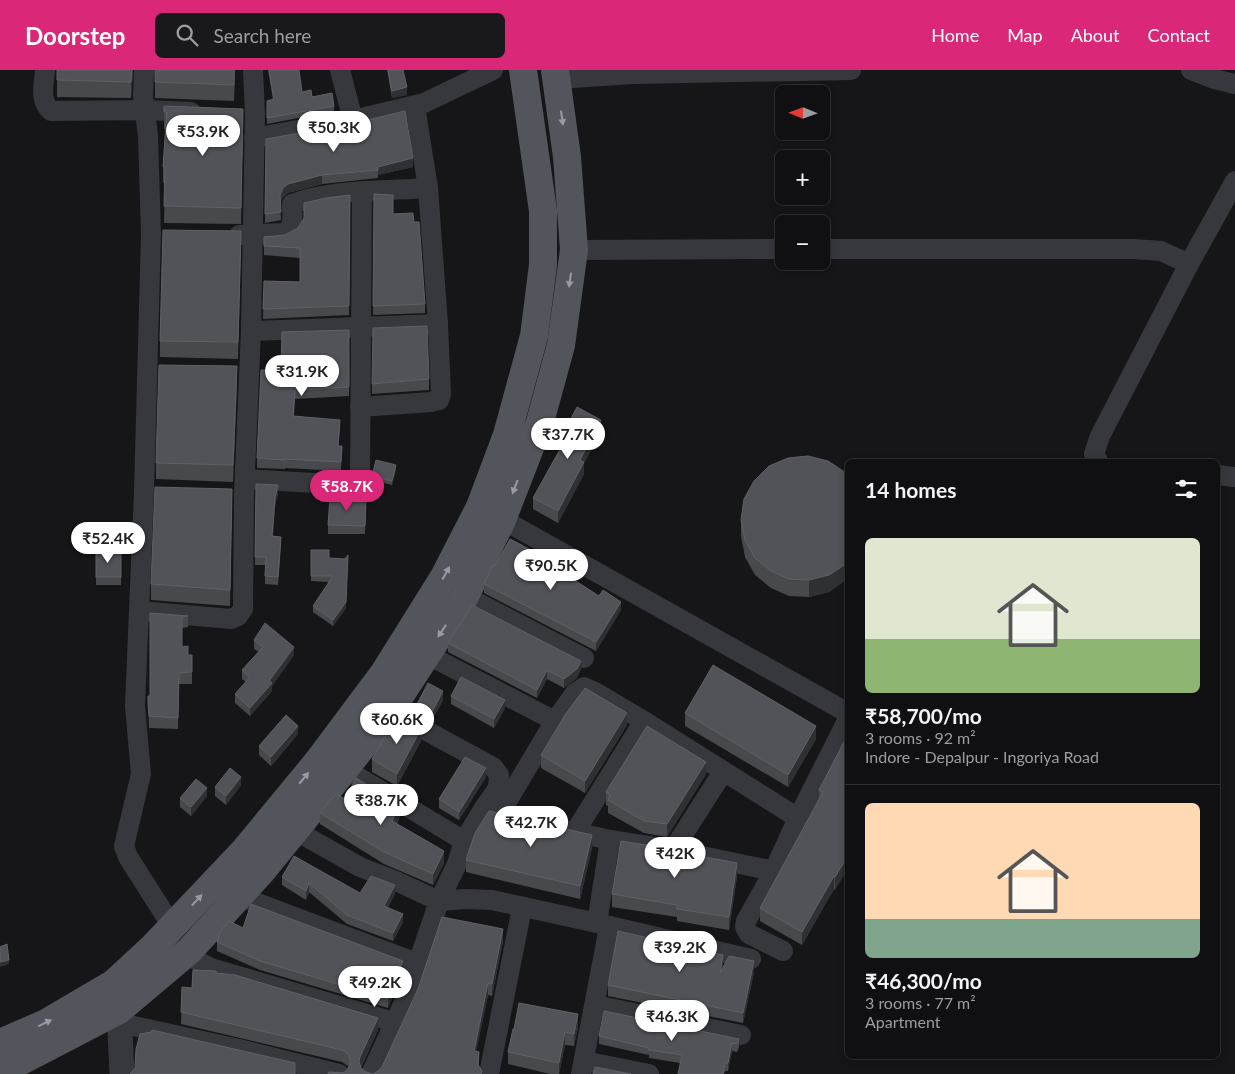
<!DOCTYPE html>
<meta charset="utf-8">
<style>
:root{--surface:#101012;--page:#19191b;--text:#f1f3f6;--muted:#9c9d9f;--line:#303032;--accent:#db2777}
body{margin:0;font-family:Lato,sans-serif;background:var(--page);color:var(--text);height:100vh;display:flex;flex-direction:column;font-size:19px;white-space:nowrap}
*{box-sizing:border-box;margin:0}
p{font-size:16px;color:var(--muted)}
.icon{flex:none;width:28px;height:28px;fill:none;stroke:currentColor;stroke-width:2;stroke-linecap:round;stroke-linejoin:round}
.map{position:relative;flex:1;overflow:hidden}
.side{position:absolute;left:845px;top:389px;width:375px;height:600px;display:flex;flex-direction:column;background:var(--surface);border-radius:8px;box-shadow:0 2px 8px #0003,0 0 0 1px var(--line)}
.side>*{flex:none}
.needle{width:32px;rotate:271deg}
.controls{position:absolute;left:775px;top:15px;display:grid;gap:10px}
.controls a{display:grid;place-items:center;width:55px;height:55px;border-radius:8px;background:var(--surface);box-shadow:0 2px 8px #0003,0 0 0 1px var(--line);font-size:25px}
.price{position:absolute;translate:-50% -42px;padding:0 11px;border-radius:18px;background:#fff;color:#222;font-size:16px;line-height:32px;filter:drop-shadow(0 1px 2px #0008)}
.price::after{content:'';position:absolute;left:50%;top:30px;width:15px;height:11px;margin-left:-8px;background:inherit;clip-path:polygon(0 0,100% 0,50% 100%)}
.price.active{background:var(--accent);color:#fff}
ul{padding:0;list-style:none}
li{display:grid;align-content:center;gap:10px;height:265px;padding:0 20px}
li+li{border-top:1px solid var(--line)}
li span{display:grid;place-items:center;height:155px;border-radius:8px;color:#555}
li>.icon{margin-inline-start:auto}
span .icon{width:90px;height:90px;fill:#fffc;stroke-width:1}
li b{font-size:21px}
h2{display:flex;justify-content:space-between;align-items:center;height:60px;padding:0 20px;font-size:21px}
header{display:flex;align-items:center;gap:30px;box-sizing:border-box;height:70px;padding:0 25px;background:var(--accent);color:#fff}
header strong{font-size:24px}
nav{display:flex;gap:28px;margin-inline-start:auto;font-size:18px}
.search{width:350px;height:45px;background:var(--page);display:flex;align-items:center;gap:12px;box-sizing:border-box;padding:0 18px;border-radius:8px;color:var(--muted);font-size:19px}
.map>svg:first-child{display:block}
.lines{fill:none;stroke-linecap:round;stroke-linejoin:round}
.minor{stroke:#37383d;stroke-width:20}
.tertiary{stroke:#37383d;stroke-width:25}
.primary{stroke:#53555c;stroke-width:28}
.wall{fill:#47494d}
.shaded-wall{fill:#2f3033}
.building{fill:#525359;stroke:#5f6168}
.oneway{fill:#979ba6}
</style>
<header>
<strong>Doorstep</strong>
<div class="search"><svg class="icon" aria-label="search" viewBox="0 0 24 24"><circle cx="10" cy="10" r="6"/><path d="M15 15l6 6"/></svg>Search here</div>
<nav><a>Home</a><a>Map</a><a>About</a><a>Contact</a></nav>
</header>
<div class="map">
<svg width="1235" height="1004" viewBox="0 0 1235 1004">
<rect width="100%" height="100%" fill="#161618"/>
<g class="lines">
<g class="minor">
<path d="M45 0C44 14 39 31 51 41L146 40 191 42"/>
<path d="M144 0 143 26 148 66 151 164 144 421 135 636 141 704 124 776 128 787 172 856"/>
<path d="M340 0 353 50"/>
<path d="M1191 0 1214 9 1235 14"/>
<path d="M556 9 633 4 851 0"/>
<path d="M254 68 353 50 424 33 493 0"/>
<path d="M239 165 285 163C295 156 292 145 292 134 332 119 385 121 428 118"/>
<path d="M821 179H1134L1161 181 1189 194"/>
<path d="M574 180 784 179"/>
<path d="M251 261 438 254"/>
<path d="M360 337 431 332 439 330 441 324 438 254 428 118 415 36"/>
<path d="M1098 391 1094 384 1100 366 1189 194 1235 111"/>
<path d="M1218 405 1235 407"/>
<path d="M245 409 349 415 356 413 360 406 362 123"/>
<path d="M491 443 848 643"/>
<path d="M465 526 584 588"/>
<path d="M140 541 231 549 238 546 243 539 244 424 251 261 255 44 253 0"/>
<path d="M426 584 555 651"/>
<path d="M345 699 464 771"/>
<path d="M500 743 555 651 575 623 584 617 597 623 644 651 798 748"/>
<path d="M565 760 610 770 673 780 774 801"/>
<path d="M296 761 360 797 396 811 439 831 466 829 492 830 597 853 751 889"/>
<path d="M575 762 644 651"/>
<path d="M673 780 723 702"/>
<path d="M239 826 417 893"/>
<path d="M597 853 610 770"/>
<path d="M189 881 196 890 211 898 394 952"/>
<path d="M783 881 749 864 745 857 746 851 774 801 798 748 848 649"/>
<path d="M595 935 741 965"/>
<path d="M120 953 239 979 339 1004"/>
<path d="M584 991 649 1004"/>
<path d="M371 1004 407 926 439 831 457 794 464 771 484 738 498 718 499 705 493 697 390 641"/>
<path d="M489 1004 522 838"/>
<path d="M581 1004 609 857"/>
</g>
<path class="tertiary" d="M115 921 119 940 122 1004"/>
<g class="primary">
<path d="M0 973 46 953 114 913 154 876 244 781 319 690 384 603 444 507 480 437 507 365 534 266 543 195V141L523 0"/>
<path d="M0 1002 119 940 189 881 262 801 345 699 390 641 465 526 502 450 540 352 561 275 574 180 567 87 555 0"/>
</g>
</g>
<g class="wall">
<path d="M57 0H133L131 28 57 27Z"/>
<path d="M155 0H235L234 31 155 28Z"/>
<path d="M268 0H299L302 22 334 36V41L267 54V31L273 30Z"/>
<path d="M387 0H403L407 25 392 28Z"/>
<path d="M164 36 243 39 241 154 164 153 165 113H163V97L165 59H164Z"/>
<path d="M266 69 413 97 378 105V108L322 114 288 123 283 127 280 133 281 150 265 153Z"/>
<path d="M374 124 393 144 414 152 425 234V243L373 245Z"/>
<path d="M350 125 349 245 263 249 264 211 300 212V188L264 185V167L285 165 298 158Z"/>
<path d="M241 178 238 289 160 287V271Z"/>
<path d="M349 260V326L295 329 294 346 340 359 338 376H342L341 401 285 398V399L257 398V388L273 300 281 296Z"/>
<path d="M429 309V320L372 324V314Z"/>
<path d="M237 313 233 412 156 409V393Z"/>
<path d="M567 356 601 362 584 393V404L558 453 533 439V428L567 366Z"/>
<path d="M396 399 392 415 372 410V406Z"/>
<path d="M848 405V508L846 510 829 522 809 527 789 526 771 518 755 505 745 487 741 466V450Z"/>
<path d="M256 414 278 423 275 436 273 466 281 475 278 515 265 514V495H255Z"/>
<path d="M232 419 230 536 151 530V514Z"/>
<path d="M366 430 365 464H328V455Z"/>
<path d="M96 480 121 507V515H96Z"/>
<path d="M311 480 329 488 346 538 333 556 313 542V536L329 512 311 511Z"/>
<path d="M548 491 569 507 621 540 596 581 484 523V514L495 496Z"/>
<path d="M150 543 188 546V557L182 558V577L188 585H192V614H179L178 659 149 658 148 632 150 626Z"/>
<path d="M254 570 294 585 272 616V621L250 646 235 633V624L246 612 242 609V600L259 582 254 579Z"/>
<path d="M448 573 581 599 577 608 564 618 547 609 537 628 448 582Z"/>
<path d="M451 626 505 638 494 658 451 634Z"/>
<path d="M443 630 432 650 417 642V634Z"/>
<path d="M685 643 816 669 788 717 685 656Z"/>
<path d="M627 655 585 723 541 698V685Z"/>
<path d="M298 664 271 696 259 685V676Z"/>
<path d="M845 670 835 820 834 819 802 875 760 851V838L819 729V720Z"/>
<path d="M421 671 397 716 372 702V689Z"/>
<path d="M706 704 667 767 644 763 608 743V736L606 735V722Z"/>
<path d="M486 707 459 750 439 738V729Z"/>
<path d="M241 715 226 735 215 726V717Z"/>
<path d="M207 726 191 746 180 737V728Z"/>
<path d="M345 729 400 746 397 754 444 793 433 815 384 794 320 754V743Z"/>
<path d="M592 778 580 829 466 802V790Z"/>
<path d="M673 781 737 806 729 860 677 851V847L612 837V824Z"/>
<path d="M282 807 360 823 395 824 388 837 403 852 393 871 347 854 309 822 306 830 282 815Z"/>
<path d="M442 847 503 859V871L492 926 488 925 476 981 479 982V997L482 1001V1004H328L329 1002 343 1003 347 1000 349 998 348 996 342 992 181 954 182 917 192 918 193 900 216 901V903L235 905 378 948V960L361 998 366 1002 373 1004 378 1001 382 997 418 919Z"/>
<path d="M243 858 403 900 388 938 260 900 217 881V872Z"/>
<path d="M723 896 722 898 754 902 743 953 608 926V915Z"/>
<path d="M578 957 574 976 565 975 559 1004H550L508 994V982Z"/>
<path d="M599 966 739 969V977L737 982 732 981 728 1001H725L724 1004H678L680 993 649 988V985L599 974Z"/>
</g>
<g class="shaded-wall">
<path d="M132 0H133L131 28V12Z"/>
<path d="M407 17V25L392 28V21Z"/>
<path d="M413 88V97L378 105V97Z"/>
<path d="M322 105V114L288 123 283 127 280 134V125L283 118 288 114Z"/>
<path d="M237 296V313L233 412V395Z"/>
<path d="M601 350V362L584 393V404L558 453V441L580 390Z"/>
<path d="M396 395V399L392 415V411Z"/>
<path d="M278 415V423L275 436 272 474 275 428Z"/>
<path d="M348 485 346 538 333 556V550Z"/>
<path d="M848 491V508L846 510 829 522 809 527V510Z"/>
<path d="M621 532V540L596 581V572Z"/>
<path d="M294 577V585L272 616V621L250 646V638Z"/>
<path d="M581 591V599L577 608 564 618V609Z"/>
<path d="M547 600V609L537 628V620Z"/>
<path d="M443 621V630L432 650V642Z"/>
<path d="M505 630V638L494 658V649Z"/>
<path d="M627 643V655L585 723V711Z"/>
<path d="M298 656V664L271 696V687Z"/>
<path d="M816 656V669L788 717V705Z"/>
<path d="M421 659V671L397 716V704Z"/>
<path d="M706 692V704L667 767V754Z"/>
<path d="M486 698V707L459 750V742Z"/>
<path d="M241 707V715L226 735V726Z"/>
<path d="M207 718V726L191 746V737Z"/>
<path d="M400 735V746L392 763V751Z"/>
<path d="M592 765V778L580 829V816Z"/>
<path d="M444 781V793L433 815V804Z"/>
<path d="M848 786V799L835 820V807Z"/>
<path d="M737 793V806L729 860V847Z"/>
<path d="M834 806V819L802 875V862Z"/>
<path d="M309 813V822L306 830V821Z"/>
<path d="M395 815V824L384 844V836Z"/>
<path d="M403 844V852L393 871V863Z"/>
<path d="M503 859V871L492 926V914Z"/>
<path d="M723 885V896L720 913V903Z"/>
<path d="M9 890V894L0 897V892Z"/>
<path d="M403 891V900L388 938V929Z"/>
<path d="M754 891V902L743 953V943Z"/>
<path d="M488 913V925L474 993V981Z"/>
<path d="M578 944V957L574 976V964Z"/>
<path d="M378 948V960L360 999 359 992 360 987Z"/>
<path d="M565 962V975L559 1004V993Z"/>
<path d="M732 973V981L728 1001V993Z"/>
</g>
<g class="building">
<path d="M57 0H132L131 12 57 10Z"/>
<path d="M155 0H234V15L155 12Z"/>
<path d="M269 0H299L302 22 311 20 312 27 332 23 334 36 267 48V31L274 29Z"/>
<path d="M388 0H403L407 17 392 21Z"/>
<path d="M164 36 243 39 241 138 164 136 165 97H163L167 42H164Z"/>
<path d="M405 41 413 88 378 97V100L322 105 288 114 283 118 280 125 281 142 265 144 266 69 355 53Z"/>
<path d="M374 124 393 125V144L413 143 414 152H419L425 234 373 236Z"/>
<path d="M350 125 349 236 263 239 264 211 300 212V178L264 176V167L285 165 298 158 304 148V133L326 128Z"/>
<path d="M163 160 241 161 238 272 160 271Z"/>
<path d="M427 256 429 309 372 314 373 258Z"/>
<path d="M349 260V317L295 320 293 346 340 350 338 376H342L341 392 285 389V390L257 388 261 300H273V297L281 296 282 262Z"/>
<path d="M159 295 237 296 233 395 156 393Z"/>
<path d="M577 337 601 350 580 390 584 392 558 441 533 428 572 358 567 356Z"/>
<path d="M808 386 828 391 846 403 848 405V491L846 494 829 505 809 510 789 509 771 501 755 488 745 470 741 450 744 429 754 411 769 396 788 388Z"/>
<path d="M376 390 396 395 392 411 372 406Z"/>
<path d="M256 414 278 415 275 428 272 466 281 467 278 507 265 506 266 487H255Z"/>
<path d="M155 417 232 419 230 520 151 514Z"/>
<path d="M330 428 366 430 365 456 328 455Z"/>
<path d="M510 469 548 489 547 490 569 503 568 506 599 526 603 520 621 532 596 572 484 514 493 495 495 496Z"/>
<rect x="96" y="480" width="25" height="27"/>
<path d="M311 480H329V488L345 489 348 485 346 532 333 550 313 536 333 506H311Z"/>
<path d="M472 535 581 591 577 599 564 609 547 600 537 620 448 573Z"/>
<path d="M150 543 188 546H182V577L188 576V585H192V602L179 603 178 648 149 646 148 632V626H150Z"/>
<path d="M265 553 294 577 269 611 272 613 250 638 235 624 250 607 242 600 263 577 254 570Z"/>
<path d="M713 595 816 656 788 705 685 643Z"/>
<path d="M461 607 505 630 494 649 451 626Z"/>
<path d="M428 613 443 621 432 642 417 634Z"/>
<path d="M585 618 627 643 585 711 541 685 565 645Z"/>
<path d="M286 645 298 656 271 687 259 676Z"/>
<path d="M397 646 421 659 397 704 372 689Z"/>
<path d="M647 656 706 692 667 754 644 751 608 730 610 725 606 722Z"/>
<path d="M845 670 848 671V786L835 807 834 806 802 862 760 838 823 722 819 720Z"/>
<path d="M465 687 486 698 459 742 439 729Z"/>
<path d="M230 698 241 707 226 726 215 717Z"/>
<path d="M356 708 400 735 392 751 444 781 433 804 384 782 320 743 336 724 345 729Z"/>
<path d="M196 709 207 718 191 737 180 728Z"/>
<path d="M489 741 592 765 580 816 466 790 475 763Z"/>
<path d="M621 771 671 779 673 781 737 793 729 847 677 839V835L612 824Z"/>
<path d="M294 786 360 823 371 806 395 815 384 836 403 844 393 863 347 845 309 813 306 821 282 807Z"/>
<path d="M251 834 403 891 388 929 260 891 217 872 221 860 229 851 243 858Z"/>
<path d="M442 847 503 859 492 914 488 913 474 981 479 982 478 995 482 1001 481 1004H328L329 1002 343 1003 347 1000 350 995V989L348 984 342 980 181 942 182 917 192 918 193 900 216 901V903L235 905 378 948 360 987 359 992 361 998 366 1002 373 1004 378 1001 382 997 418 919Z"/>
<path d="M618 861 723 885 720 903 729 886 754 891 743 943 608 915Z"/>
<path d="M7 874 9 890 0 892V877Z"/>
<path d="M519 933 578 944 574 964 565 962 559 993 508 982 513 959H514Z"/>
<path d="M604 941 739 969 737 974 732 973 728 993H725L723 1004H678L682 985 649 980V978L599 966Z"/>
<path d="M152 960 295 993V1004H130L135 998 136 979 140 964 151 962Z"/>
<path d="M595 997 631 1004H593Z"/>
</g>
<defs><path id="oneway-solid" d="M-6-.8H1V-3.2L6.5 0L1 3.2V.8H-6Z" transform="scale(1.25)"/></defs>
<g class="oneway">
<use href="#oneway-solid" transform="translate(562 48) rotate(82)"/>
<use href="#oneway-solid" transform="translate(570 210) rotate(98)"/>
<use href="#oneway-solid" transform="translate(515 417) rotate(111)"/>
<use href="#oneway-solid" transform="translate(446 503) rotate(-61)"/>
<use href="#oneway-solid" transform="translate(442 561) rotate(123)"/>
<use href="#oneway-solid" transform="translate(304 708) rotate(-50)"/>
<use href="#oneway-solid" transform="translate(197 830) rotate(-47)"/>
<use href="#oneway-solid" transform="translate(45 953) rotate(-26)"/>
</g>
</svg>
<div class="controls">
<a><svg class="needle" viewBox="-14 -14 28 28"><path d="M0-13l5 13h-10z" fill="#e53935"/><path d="M0 13l5-13h-10z" fill="#9c9d9f"/></svg></a>
<a>+</a>
<a>−</a>
</div>
<b class="price" style="left:334px;top:83px">₹50.3K</b>
<b class="price" style="left:203px;top:87px">₹53.9K</b>
<b class="price" style="left:302px;top:327px">₹31.9K</b>
<b class="price" style="left:568px;top:390px">₹37.7K</b>
<b class="price active" style="left:347px;top:442px">₹58.7K</b>
<b class="price" style="left:108px;top:494px">₹52.4K</b>
<b class="price" style="left:551px;top:521px">₹90.5K</b>
<b class="price" style="left:397px;top:675px">₹60.6K</b>
<b class="price" style="left:381px;top:756px">₹38.7K</b>
<b class="price" style="left:531px;top:778px">₹42.7K</b>
<b class="price" style="left:675px;top:809px">₹42K</b>
<b class="price" style="left:680px;top:903px">₹39.2K</b>
<b class="price" style="left:375px;top:938px">₹49.2K</b>
<b class="price" style="left:672px;top:972px">₹46.3K</b>
<section class="side">
<h2>14 homes<svg class="icon" aria-label="filters" viewBox="0 0 24 24"><path d="M4 7h16M4 17h16"/><circle cx="9" cy="7" r="2"/><circle cx="15" cy="17" r="2"/></svg></h2>
<ul>
<li><span style="background:linear-gradient(#dfe7d0 65%,#8fb573 0)"><svg class="icon" aria-label="home" viewBox="0 0 24 24"><path d="M3 11l9-7 9 7M6 9v11h12V9"/></svg></span><div><b>₹58,700/mo</b><p>3 rooms · 92 m²</p><p>Indore - Depalpur - Ingoriya Road</p></div></li>
<li><span style="background:linear-gradient(#ffd9b3 75%,#7fa58c 0)"><svg class="icon" aria-label="home" viewBox="0 0 24 24"><path d="M3 11l9-7 9 7M6 9v11h12V9"/></svg></span><div><b>₹46,300/mo</b><p>3 rooms · 77 m²</p><p>Apartment</p></div></li>
</ul>
</section>
</div>
